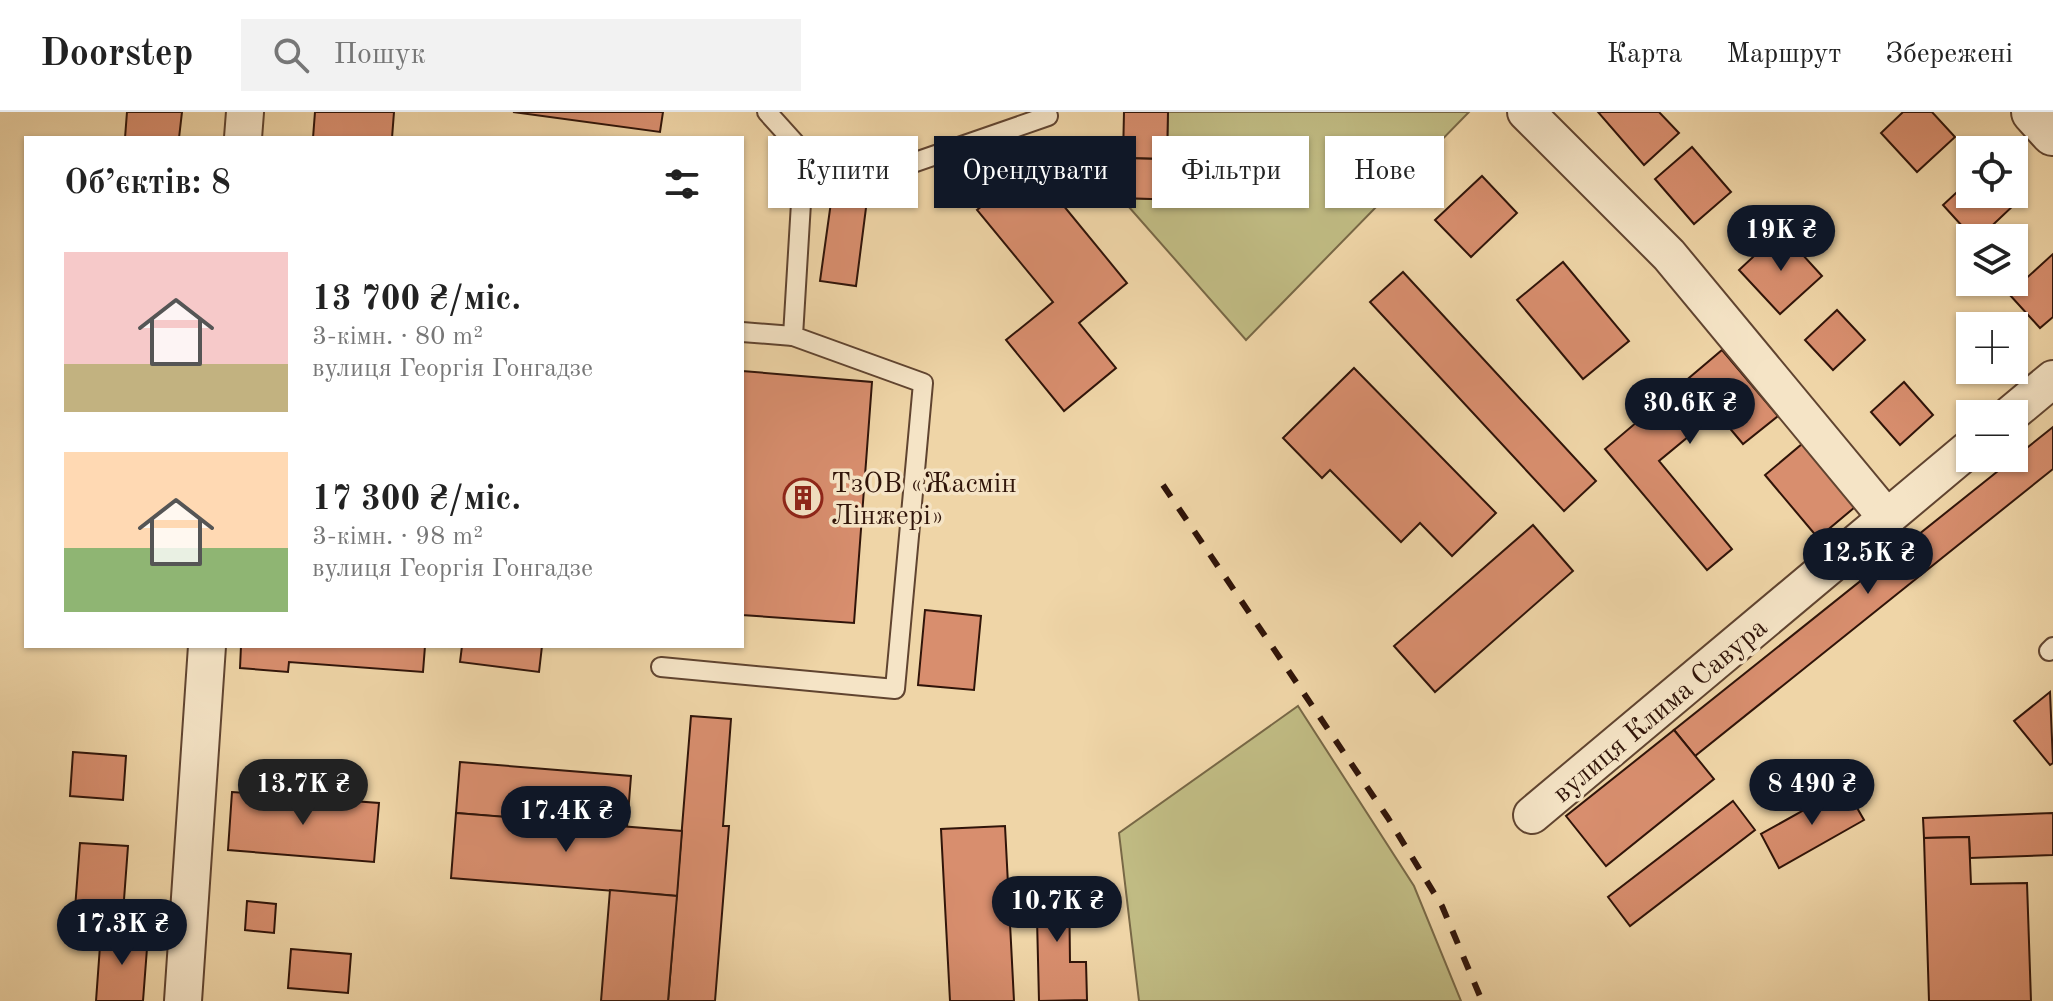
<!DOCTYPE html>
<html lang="uk">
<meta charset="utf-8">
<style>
:root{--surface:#fff;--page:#f2f2f2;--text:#222;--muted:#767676;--line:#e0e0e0;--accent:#111827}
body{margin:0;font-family:"Old Standard TT",serif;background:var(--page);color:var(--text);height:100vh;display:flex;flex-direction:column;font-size:30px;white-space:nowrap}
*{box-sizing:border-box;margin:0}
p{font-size:26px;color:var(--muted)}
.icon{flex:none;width:44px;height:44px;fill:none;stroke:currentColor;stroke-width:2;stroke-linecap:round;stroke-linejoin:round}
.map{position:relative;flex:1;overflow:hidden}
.details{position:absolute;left:24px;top:24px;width:720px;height:512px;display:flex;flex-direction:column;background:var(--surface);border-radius:0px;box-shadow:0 2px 6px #0004}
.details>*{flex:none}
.top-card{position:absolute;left:768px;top:24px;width:760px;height:72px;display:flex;gap:16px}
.tools{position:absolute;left:1956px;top:24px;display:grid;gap:16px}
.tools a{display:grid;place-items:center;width:72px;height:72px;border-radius:0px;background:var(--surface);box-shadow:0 2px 6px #0004;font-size:40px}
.price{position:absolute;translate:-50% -68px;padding:0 18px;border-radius:28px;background:var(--accent);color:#fff;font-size:26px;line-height:52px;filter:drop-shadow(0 2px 4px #0008)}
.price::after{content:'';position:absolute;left:50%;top:48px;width:24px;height:18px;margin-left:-12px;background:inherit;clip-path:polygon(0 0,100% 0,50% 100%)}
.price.selected{background:#222;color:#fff}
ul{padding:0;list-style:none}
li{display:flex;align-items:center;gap:24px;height:200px;padding:0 40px}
li span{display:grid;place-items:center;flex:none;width:224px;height:160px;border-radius:0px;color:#555}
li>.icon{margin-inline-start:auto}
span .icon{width:96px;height:96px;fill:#fffc;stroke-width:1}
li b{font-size:34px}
h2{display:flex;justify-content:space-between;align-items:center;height:96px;padding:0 40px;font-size:34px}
.pill{padding:0 28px;border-radius:0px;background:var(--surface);box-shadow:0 2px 6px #0004;font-size:28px;line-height:72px}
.pill.selected{background:var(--accent);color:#fff}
header{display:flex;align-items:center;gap:48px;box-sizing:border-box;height:112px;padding:0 40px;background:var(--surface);border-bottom:2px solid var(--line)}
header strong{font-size:38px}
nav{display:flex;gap:44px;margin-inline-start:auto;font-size:28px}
.search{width:560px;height:72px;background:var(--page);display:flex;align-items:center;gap:20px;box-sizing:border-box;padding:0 28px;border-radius:0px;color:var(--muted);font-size:30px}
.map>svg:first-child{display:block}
.green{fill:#c0bb83;stroke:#786846;stroke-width:2}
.building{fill:#d88e6e;stroke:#301409;stroke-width:2}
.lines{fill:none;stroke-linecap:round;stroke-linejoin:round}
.service-casing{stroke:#604430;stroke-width:22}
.minor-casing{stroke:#604430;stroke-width:40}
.tertiary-casing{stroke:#604430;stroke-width:48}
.service{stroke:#f5e4c6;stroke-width:18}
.minor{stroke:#f5e4c6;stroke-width:36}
.tertiary{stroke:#f5e4c6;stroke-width:44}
.rail{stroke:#301409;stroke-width:6;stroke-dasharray:14 14;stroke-linecap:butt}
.labels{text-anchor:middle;stroke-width:7;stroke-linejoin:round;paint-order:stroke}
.poi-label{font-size:28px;fill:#301409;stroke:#f5e4c6;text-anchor:start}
.street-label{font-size:28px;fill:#301409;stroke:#f5e4c6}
</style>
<header>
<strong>Doorstep</strong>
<div class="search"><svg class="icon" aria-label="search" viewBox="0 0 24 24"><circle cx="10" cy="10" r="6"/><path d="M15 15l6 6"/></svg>Пошук</div>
<nav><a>Карта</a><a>Маршрут</a><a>Збережені</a></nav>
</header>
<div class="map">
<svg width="2053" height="889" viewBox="0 0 2053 889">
<rect width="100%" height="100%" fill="#efd5a7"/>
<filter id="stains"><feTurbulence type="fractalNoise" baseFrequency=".0025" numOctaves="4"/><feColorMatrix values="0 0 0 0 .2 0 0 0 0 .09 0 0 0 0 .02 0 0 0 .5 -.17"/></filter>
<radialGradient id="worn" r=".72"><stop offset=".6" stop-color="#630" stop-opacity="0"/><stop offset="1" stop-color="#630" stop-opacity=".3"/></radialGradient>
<g class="green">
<path d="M1168 0H1469L1246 228 1121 86 1300 91 1302 52 1167 47Z"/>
<path d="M1298 594 1414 774 1461 889H1139L1119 721Z"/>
</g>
<g class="building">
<path d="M127 0H182L179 26H125Z"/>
<path d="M315 0H394L392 26H313Z"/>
<path d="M513 0H663L660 20Z"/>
<path d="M1124 0H1168L1167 47 1123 46Z"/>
<path d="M1598 0H1659L1679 21 1644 53Z"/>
<path d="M1903 0H1932L1955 25 1917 60 1881 21Z"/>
<path d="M1692 35 1731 80 1694 112 1655 67Z"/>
<path d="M1123 46 1302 51 1300 92 1121 86Z"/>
<path d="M1031 54 1127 171 1079 211 1116 256 1064 299 1006 228 1053 190 977 98Z"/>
<path d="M1482 64 1517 101 1471 145 1435 108Z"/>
<path d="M1970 68V82H2008L2016 91 1979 126H1973L1943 93Z"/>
<path d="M832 83 867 88 856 174 820 169Z"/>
<path d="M1781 119 1822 164 1780 202 1739 158Z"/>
<path d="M2053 142V205L2040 216 2009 182Z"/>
<path d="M1563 150 1629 229 1583 267 1517 188Z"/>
<path d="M1403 160 1596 369 1564 399 1370 190Z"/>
<path d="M1837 198 1865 228 1833 258 1805 228Z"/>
<path d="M1722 238 1778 304 1743 332 1717 301 1659 349 1732 437 1707 458 1605 337Z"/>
<path d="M1354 256 1496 401 1452 444 1420 411 1401 430 1330 358 1322 366 1283 326Z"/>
<path d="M742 259 872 270 854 511 742 503Z"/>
<path d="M1904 270 1933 303 1900 333 1871 300Z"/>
<path d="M2053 315V357L1695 644 1674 618Z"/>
<path d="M1802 332 1855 395 1818 426 1765 363Z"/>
<path d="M1533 413 1573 459 1435 580 1394 534Z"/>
<path d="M925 498 981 504 974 578 918 573Z"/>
<path d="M241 534H425L423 560 289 550 288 560 240 556Z"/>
<path d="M462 534H542L539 560 460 550Z"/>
<path d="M2050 580 2053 651 2050 653 2014 609Z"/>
<path d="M691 604 731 607 723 714H729L715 889H668Z"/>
<path d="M1674 618 1714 667 1606 754 1566 704Z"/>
<path d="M73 640 126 644 123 688 70 684Z"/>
<path d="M460 650 631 664 627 715 456 701Z"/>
<path d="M1845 675 1864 708 1779 756 1761 722Z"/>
<path d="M232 680 379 691 374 750 228 738Z"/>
<path d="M1733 689 1755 718 1630 814 1608 785Z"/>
<path d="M456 701 682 719 677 784 451 766Z"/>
<path d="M2053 701V743L1970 746 1969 725 1924 726 1923 706Z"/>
<path d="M1005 714 1014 889H950L941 717Z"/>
<path d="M1969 725 1971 772 2027 771 2031 889H1929L1924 726Z"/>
<path d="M80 731 128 734 123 801 75 797Z"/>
<path d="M1036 765H1069L1070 850H1086L1087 888 1039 889Z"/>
<path d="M610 778 677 784 668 889H601Z"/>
<path d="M247 789 276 792 274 821 245 818Z"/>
<path d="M101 820 148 823 143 889H96Z"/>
<path d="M291 837 351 842 348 881 288 876Z"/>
</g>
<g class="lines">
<defs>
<g id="service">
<path d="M767 0 804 41 878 63 1048 4"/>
<path d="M742 220 793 224"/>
<path d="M2049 539 2053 535"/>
<path d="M661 555 895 577 923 271 793 224 804 41"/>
</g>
<g id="minor">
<path d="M1526 0 1669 143 1887 406"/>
<path d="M243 26 245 0"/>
<path d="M2011 302 2053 267"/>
<path d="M1532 703 1970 336"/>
<path d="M183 889 207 534"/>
</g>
<path id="tertiary" d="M2034 0 2053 21"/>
</defs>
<use href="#service" class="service-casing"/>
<use href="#minor" class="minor-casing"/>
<use href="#tertiary" class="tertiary-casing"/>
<use href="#service" class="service"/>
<use href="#minor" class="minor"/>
<use href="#tertiary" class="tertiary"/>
<path class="rail" d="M1163 373 1388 706 1442 794 1482 889"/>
</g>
<defs>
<symbol id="building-ring" viewBox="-11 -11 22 22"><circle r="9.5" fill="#f5e4c6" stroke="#8f2418" stroke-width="1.5"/><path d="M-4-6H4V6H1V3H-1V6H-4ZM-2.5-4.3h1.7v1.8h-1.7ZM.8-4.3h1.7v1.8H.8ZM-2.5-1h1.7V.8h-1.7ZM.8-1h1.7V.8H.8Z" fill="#8f2418"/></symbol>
</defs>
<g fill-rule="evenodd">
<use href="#building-ring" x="781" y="364" width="44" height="44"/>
</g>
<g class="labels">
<g class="poi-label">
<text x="831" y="380">ТзОВ «Жасмін<tspan x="831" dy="32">Лінжері»</tspan></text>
</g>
<g class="street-label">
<text transform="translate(1659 597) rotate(-40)" y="10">вулиця Клима Савура</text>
</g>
</g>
<rect width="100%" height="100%" filter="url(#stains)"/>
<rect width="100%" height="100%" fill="url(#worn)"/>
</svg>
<div class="tools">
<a><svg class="icon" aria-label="locate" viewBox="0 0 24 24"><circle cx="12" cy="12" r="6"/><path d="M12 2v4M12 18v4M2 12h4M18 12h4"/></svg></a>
<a><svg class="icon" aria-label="layers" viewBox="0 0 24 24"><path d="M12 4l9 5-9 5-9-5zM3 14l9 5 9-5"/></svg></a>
<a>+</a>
<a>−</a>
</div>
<b class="price" style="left:1781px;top:161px">19K ₴</b>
<b class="price" style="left:1690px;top:334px">30.6K ₴</b>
<b class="price" style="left:1868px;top:484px">12.5K ₴</b>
<b class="price selected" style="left:303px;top:715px">13.7K ₴</b>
<b class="price" style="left:1812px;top:715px">8 490 ₴</b>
<b class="price" style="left:566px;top:742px">17.4K ₴</b>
<b class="price" style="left:1057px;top:832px">10.7K ₴</b>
<b class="price" style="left:122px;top:855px">17.3K ₴</b>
<div class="top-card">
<a class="pill">Купити</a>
<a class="pill selected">Орендувати</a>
<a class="pill">Фільтри</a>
<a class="pill">Нове</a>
</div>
<section class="details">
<h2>Об’єктів: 8<svg class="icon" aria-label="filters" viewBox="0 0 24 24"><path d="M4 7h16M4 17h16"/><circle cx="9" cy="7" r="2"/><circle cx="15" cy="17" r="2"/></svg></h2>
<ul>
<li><span style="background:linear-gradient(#f6c9c9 70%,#c2b280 0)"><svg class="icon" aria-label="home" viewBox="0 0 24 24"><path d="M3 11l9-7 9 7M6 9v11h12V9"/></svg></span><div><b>13 700 ₴/міс.</b><p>3-кімн. · 80 m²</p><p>вулиця Георгія Гонгадзе</p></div></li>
<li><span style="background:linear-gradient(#ffd9b3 60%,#8fb573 0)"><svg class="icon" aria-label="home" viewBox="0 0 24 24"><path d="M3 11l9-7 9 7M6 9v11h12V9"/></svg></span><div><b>17 300 ₴/міс.</b><p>3-кімн. · 98 m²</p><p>вулиця Георгія Гонгадзе</p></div></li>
</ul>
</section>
</div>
